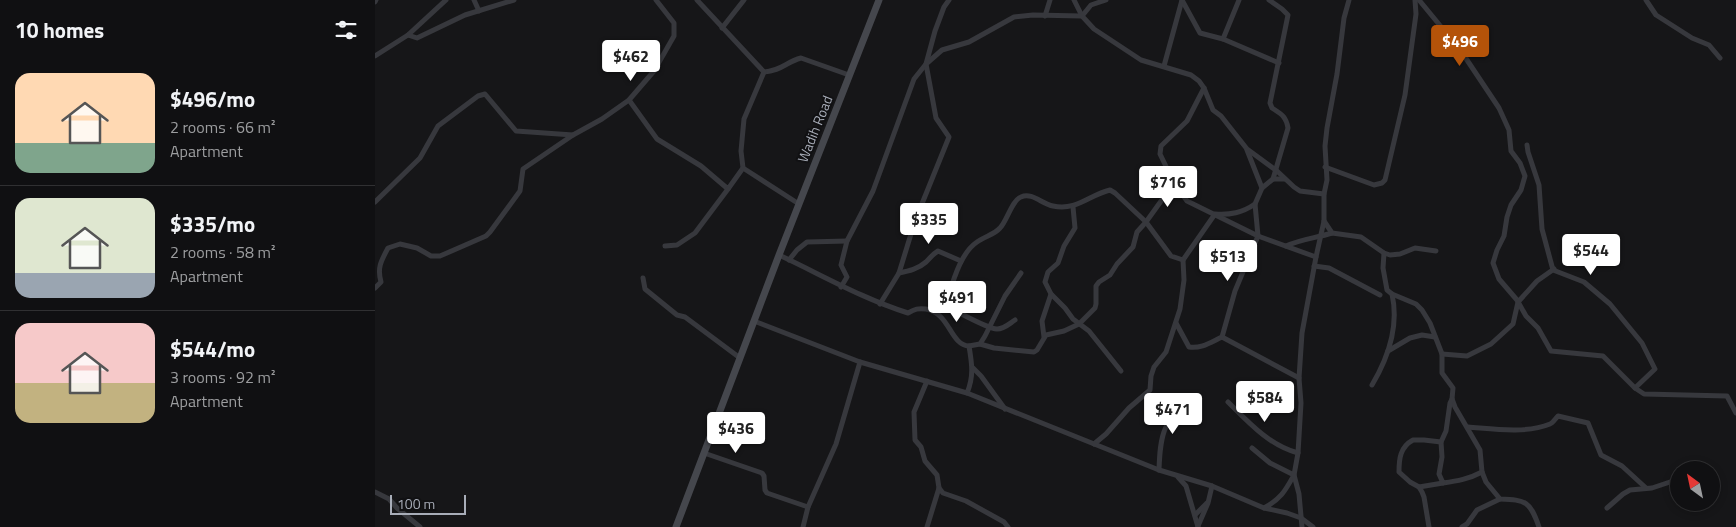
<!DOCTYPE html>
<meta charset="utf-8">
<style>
:root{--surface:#101012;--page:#1e1e20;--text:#f1f3f6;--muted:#9c9d9f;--line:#303032;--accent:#b45309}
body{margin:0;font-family:"Titillium Web",sans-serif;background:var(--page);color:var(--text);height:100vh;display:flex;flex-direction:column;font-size:19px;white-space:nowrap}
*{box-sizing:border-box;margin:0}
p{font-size:16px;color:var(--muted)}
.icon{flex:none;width:28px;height:28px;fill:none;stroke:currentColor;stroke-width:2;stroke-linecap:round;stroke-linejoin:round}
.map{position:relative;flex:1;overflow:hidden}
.sheet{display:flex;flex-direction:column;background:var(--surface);width:375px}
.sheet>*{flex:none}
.needle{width:32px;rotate:327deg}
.controls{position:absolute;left:1295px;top:461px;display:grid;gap:10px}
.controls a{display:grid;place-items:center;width:50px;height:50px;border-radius:50%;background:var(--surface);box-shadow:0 2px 8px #0003,0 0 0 1px var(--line);font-size:25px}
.scale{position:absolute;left:15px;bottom:12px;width:76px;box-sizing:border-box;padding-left:5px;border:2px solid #a8adb8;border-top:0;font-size:14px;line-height:18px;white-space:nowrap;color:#a8adb8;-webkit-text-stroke:4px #111113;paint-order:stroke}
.price{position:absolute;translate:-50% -42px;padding:0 11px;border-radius:5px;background:#fff;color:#222;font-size:16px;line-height:32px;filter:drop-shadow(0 1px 2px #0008)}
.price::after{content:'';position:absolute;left:50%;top:30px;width:15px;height:11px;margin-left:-8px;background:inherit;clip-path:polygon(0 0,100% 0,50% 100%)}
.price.selected{background:var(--accent);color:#fff}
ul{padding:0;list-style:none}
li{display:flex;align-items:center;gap:15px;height:125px;padding:0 15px}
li+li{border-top:1px solid var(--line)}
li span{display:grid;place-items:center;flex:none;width:140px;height:100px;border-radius:15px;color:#555}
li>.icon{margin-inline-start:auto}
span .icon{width:60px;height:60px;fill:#fffc;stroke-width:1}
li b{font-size:21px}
h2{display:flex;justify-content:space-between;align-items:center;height:60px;padding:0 15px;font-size:21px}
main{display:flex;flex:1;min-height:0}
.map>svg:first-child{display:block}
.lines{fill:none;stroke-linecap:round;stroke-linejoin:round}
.street{stroke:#37383d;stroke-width:5}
.secondary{stroke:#45474d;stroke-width:7}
.labels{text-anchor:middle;stroke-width:4;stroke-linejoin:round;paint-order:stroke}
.street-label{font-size:14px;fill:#a8adb8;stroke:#111113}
</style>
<main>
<section class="sheet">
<h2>10 homes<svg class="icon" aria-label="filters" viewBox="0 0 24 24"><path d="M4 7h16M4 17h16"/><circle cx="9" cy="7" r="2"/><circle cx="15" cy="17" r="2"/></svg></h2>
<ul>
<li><span style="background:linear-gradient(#ffd9b3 70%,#7fa58c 0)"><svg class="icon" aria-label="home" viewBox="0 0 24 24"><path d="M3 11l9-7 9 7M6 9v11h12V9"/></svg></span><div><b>$496/mo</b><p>2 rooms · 66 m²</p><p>Apartment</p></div></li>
<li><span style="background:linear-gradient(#dfe7d0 75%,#9aa5b1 0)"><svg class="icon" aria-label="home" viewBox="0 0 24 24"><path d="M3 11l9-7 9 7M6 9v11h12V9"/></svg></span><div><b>$335/mo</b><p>2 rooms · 58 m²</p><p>Apartment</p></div></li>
<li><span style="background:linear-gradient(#f6c9c9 60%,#c2b280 0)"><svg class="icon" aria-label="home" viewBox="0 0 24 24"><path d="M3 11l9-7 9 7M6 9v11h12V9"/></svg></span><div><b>$544/mo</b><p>3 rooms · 92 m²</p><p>Apartment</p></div></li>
</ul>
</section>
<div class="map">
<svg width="1361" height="527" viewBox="0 0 1361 527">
<rect width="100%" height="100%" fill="#161618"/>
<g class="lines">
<g class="street">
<path d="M99 0 104 11"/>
<path d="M322 0 389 72C406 71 411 62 426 58L474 75"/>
<path d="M699 0 707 16 719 29 766 60 816 75 824 81 829 88 838 110 846 116 872 149 902 171 919 187 925 191 949 194"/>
<path d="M807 0 825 33 848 39 864 0"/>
<path d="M894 0 907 9 913 15 895 103 897 108C906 114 911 116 913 128L898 179"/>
<path d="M1044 0 1086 51 1124 108 1134 130 1136 151 1145 163 1150 176 1146 190 1136 205 1132 217 1129 236 1122 250 1118 263 1124 279 1142 300 1151 316 1163 328 1176 351 1228 356 1260 388 1269 394 1352 396 1361 413"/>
<path d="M1271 0 1281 15 1317 38 1334 45 1345 58"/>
<path d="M0 2 1 0"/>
<path d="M670 16 675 0"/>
<path d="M347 28 369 0"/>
<path d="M33 35 71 0"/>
<path d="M848 39 904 63"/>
<path d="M0 56 33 35 42 38 90 15 139 0"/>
<path d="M789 66 807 0"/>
<path d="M829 88 812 121 786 146 785 154 799 183 812 201 883 236 941 257"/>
<path d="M254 100 282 139 326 166 353 189 368 168 366 151 369 119 389 72"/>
<path d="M1152 145 1153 152 1164 185 1167 229 1178 270 1209 282 1235 304 1267 343 1280 369 1260 388"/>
<path d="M950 167 999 185 1007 183 1010 180 1030 95 1041 14 1040 0"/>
<path d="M368 168 424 204"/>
<path d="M887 188 898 179H910"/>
<path d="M0 202 45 158 63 126 103 96 110 94 141 131 198 135"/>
<path d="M949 221 957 233 986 237 1009 253 1015 255 1025 254 1040 248 1061 251"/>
<path d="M290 246 302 245 320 233 353 189"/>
<path d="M911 246C926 239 941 238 957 233"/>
<path d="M1009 253 1008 268 1012 290 1017 294 1041 304 1047 310 1055 323 1067 354V373L1078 388 1077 399 1080 407 1105 450 1107 472 1111 482 1125 499C1151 500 1155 501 1164 527"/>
<path d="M404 255C447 275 486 298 533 313 540 309 543 308 551 309 575 313 575 345 594 346 597 364 599 376 592 393"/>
<path d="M414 260 422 250 432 242 472 241"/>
<path d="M808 260 840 214C855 215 867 213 880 204"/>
<path d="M939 266 954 268 1005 295"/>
<path d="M524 273C534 271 543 269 551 262 555 258 558 254 563 251L586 261"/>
<path d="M268 278 270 289 302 315 310 317 365 358"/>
<path d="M466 287 472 277 466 265 472 241 498 191 539 79 551 64 567 50 594 42 639 17 658 15 707 16 716 5 731 0"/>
<path d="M0 288 6 282C2 268 6 261 13 248L25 244 42 248 56 256H65L111 236 115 232 145 191 148 169 198 135 227 119 254 100 279 71 299 36V23L281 0"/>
<path d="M676 294 690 308 698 319 714 331 746 371"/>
<path d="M505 304 524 273 540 221 574 137 561 118 551 64 560 31 569 7 574 0"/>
<path d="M640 320C634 324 629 329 622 329 610 328 583 311 570 306 577 286 584 254 602 242 610 236 619 235 625 228 632 221 637 200 646 197 657 192 667 204 678 206 702 211 714 195 735 190L740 193 771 222 796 256 808 260 809 280 805 309 791 352 779 367 776 376 775 390 754 408 731 434 719 444"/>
<path d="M379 321 485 362 592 393 784 470 837 486 889 508 912 513 926 518 938 527"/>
<path d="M801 323 814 347C826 349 836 342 847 337L860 291 883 236 880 204 887 188 872 150"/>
<path d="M669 337 667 321 676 294 670 282 673 272 683 263 689 246 700 228 698 207"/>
<path d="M847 337 924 378"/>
<path d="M605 344 619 348 659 352 662 350 671 335 689 331 704 324 720 308 721 304V286L724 282 735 275 742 264 758 247 762 232 771 222 799 183"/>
<path d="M594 346 605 344 610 336 630 296 646 273"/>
<path d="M1013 351 1035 338 1047 335 1060 337"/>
<path d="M1067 354 1092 356 1116 344 1138 324 1143 302 1162 281 1179 269"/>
<path d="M598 368 606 376 630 409"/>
<path d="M552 381 539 412 540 440 546 447 550 461 562 475 564 488 568 493 591 501 629 522 633 527"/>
<path d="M997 385C1013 358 1024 325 1017 294"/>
<path d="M1077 399 1075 403 1071 431 1066 442 1067 457 1064 474 1068 483C1082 481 1094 479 1107 472"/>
<path d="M853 402C873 422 895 446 923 453"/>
<path d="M1093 427C1119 429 1150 434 1175 424 1178 423 1180 419 1183 416L1213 423 1226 455 1247 466 1271 488"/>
<path d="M877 448 895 463 919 475C910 491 906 499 889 508"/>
<path d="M329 453 387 473 389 476 390 490 392 493 433 507"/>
<path d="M784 470C785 439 787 410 824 407"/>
<path d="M803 477 811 486 823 527"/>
<path d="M1044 487 1068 483"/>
<path d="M0 492 14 499 22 508 45 527"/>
<path d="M1232 508 1248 494 1255 490 1277 488 1304 479"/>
<path d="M820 515 832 503"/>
<path d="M823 526 833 503 837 486"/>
<path d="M428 527 433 507 461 444 485 362"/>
<path d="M552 527 564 488"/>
<path d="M927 527 924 494 919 475 923 453 926 403 924 378 927 333 941 257 949 221V194L952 180 950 146 952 128 962 74 969 18 974 0"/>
<path d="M1054 527 1049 497 1047 492 1044 487 1035 482 1024 472C1024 459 1025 447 1038 440H1049L1066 442"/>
<path d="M1087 527 1092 524 1102 510 1125 499"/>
</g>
<path class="secondary" d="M301 527 404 255 504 0"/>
</g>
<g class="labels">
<g class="street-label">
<text transform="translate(440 129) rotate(-68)" y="5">Wadih Road</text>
</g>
</g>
</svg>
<div class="controls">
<a><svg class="needle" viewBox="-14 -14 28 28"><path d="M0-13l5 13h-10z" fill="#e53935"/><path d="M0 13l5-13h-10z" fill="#9c9d9f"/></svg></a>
</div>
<div class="scale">100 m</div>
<b class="price selected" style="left:1085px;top:67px">$496</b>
<b class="price" style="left:256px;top:82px">$462</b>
<b class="price" style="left:793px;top:208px">$716</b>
<b class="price" style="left:554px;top:245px">$335</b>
<b class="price" style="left:1216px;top:276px">$544</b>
<b class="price" style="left:853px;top:282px">$513</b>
<b class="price" style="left:582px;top:323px">$491</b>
<b class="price" style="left:890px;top:423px">$584</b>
<b class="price" style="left:798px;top:435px">$471</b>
<b class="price" style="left:361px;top:454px">$436</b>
</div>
</main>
